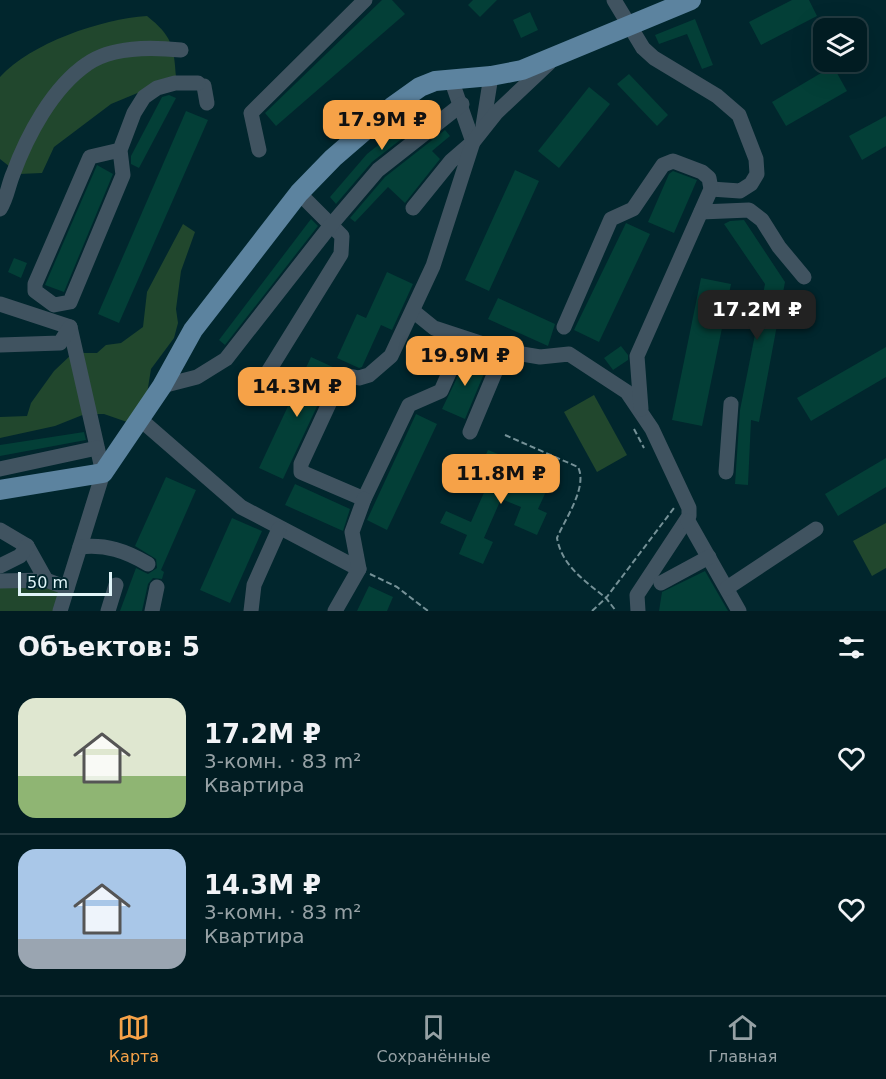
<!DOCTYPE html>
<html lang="ru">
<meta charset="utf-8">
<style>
:root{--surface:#011c22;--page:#0f292f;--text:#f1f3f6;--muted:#96a1a5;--line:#233a40;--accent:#f6a248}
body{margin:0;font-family:"DejaVu Sans",sans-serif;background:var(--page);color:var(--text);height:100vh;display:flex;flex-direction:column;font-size:22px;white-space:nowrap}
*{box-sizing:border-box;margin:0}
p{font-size:20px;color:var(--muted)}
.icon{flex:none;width:33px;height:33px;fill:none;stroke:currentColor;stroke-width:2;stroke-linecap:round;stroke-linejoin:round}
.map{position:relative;height:611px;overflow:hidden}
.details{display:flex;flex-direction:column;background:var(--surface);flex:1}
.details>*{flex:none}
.tools{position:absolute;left:813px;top:18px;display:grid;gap:12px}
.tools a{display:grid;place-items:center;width:54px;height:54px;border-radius:12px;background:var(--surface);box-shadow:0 6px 24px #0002,0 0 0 2px var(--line);font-size:30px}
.scale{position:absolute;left:18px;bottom:15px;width:94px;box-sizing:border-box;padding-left:6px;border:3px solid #e0f4f8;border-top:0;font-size:16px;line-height:21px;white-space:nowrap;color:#e0f4f8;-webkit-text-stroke:4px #01262d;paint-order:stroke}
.price{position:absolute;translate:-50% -51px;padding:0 14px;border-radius:12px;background:var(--accent);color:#111;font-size:20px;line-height:39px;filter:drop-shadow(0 2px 3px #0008)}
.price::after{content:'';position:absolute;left:50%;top:36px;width:18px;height:14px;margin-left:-9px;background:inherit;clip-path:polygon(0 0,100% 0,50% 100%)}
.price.selected{background:#222;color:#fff}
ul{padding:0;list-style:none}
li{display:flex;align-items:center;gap:18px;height:150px;padding:0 18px}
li+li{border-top:2px solid var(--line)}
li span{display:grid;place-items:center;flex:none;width:168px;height:120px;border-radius:18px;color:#555}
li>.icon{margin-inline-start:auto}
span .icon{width:72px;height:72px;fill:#fffc;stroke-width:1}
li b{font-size:26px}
h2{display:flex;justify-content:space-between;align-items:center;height:72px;padding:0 18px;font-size:26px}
.dock{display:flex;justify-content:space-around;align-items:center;height:84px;border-top:2px solid var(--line);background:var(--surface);font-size:16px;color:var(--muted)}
.dock a{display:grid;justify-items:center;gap:3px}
.dock .selected{color:var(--accent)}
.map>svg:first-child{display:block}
.green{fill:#21472d}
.building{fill:#033f37}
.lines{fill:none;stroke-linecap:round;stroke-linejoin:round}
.path{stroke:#759197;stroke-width:2;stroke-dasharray:6 3;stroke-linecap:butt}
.minor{stroke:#405360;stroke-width:15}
.major{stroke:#5c839f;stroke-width:20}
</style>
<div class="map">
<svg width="886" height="611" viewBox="0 0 886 611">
<rect width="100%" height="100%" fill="#01262d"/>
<g class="green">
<path d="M147 16C172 36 174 46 176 77L111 104 54 147 42 173 19 174 0 159V77C31 43 101 19 147 16Z"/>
<path d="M183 224 195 232 181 271 176 309 178 323 174 338 151 369 146 400 127 422 104 414H85L55 426 0 438V417L27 416 31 403 54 371 73 353H97L106 345 121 343 143 327 147 292Z"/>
<path d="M594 395 627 455 597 472 564 412Z"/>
<path d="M886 523V568L872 576 853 541Z"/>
<path d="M0 587 64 589 58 611H0Z"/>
</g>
<g class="building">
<path d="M382 0H392L405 14 276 126 265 113Z"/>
<path d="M473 0H497L480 17 468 5Z"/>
<path d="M792 0H809L817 16 761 45 749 22Z"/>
<path d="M530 12 538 30 521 38 513 20Z"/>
<path d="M695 19 713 65 702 69 687 34 659 44 655 35Z"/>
<path d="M833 66 847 91 786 126 772 102Z"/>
<path d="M629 74 668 115 657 126 617 84Z"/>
<path d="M589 87 610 104 559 168 538 151Z"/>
<path d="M169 95 176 98 139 168 131 164V156L162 97Z"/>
<path d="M430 104 436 112 372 162 336 204 330 197 367 154Z"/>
<path d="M186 111 208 120 119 323 98 314Z"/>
<path d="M886 116V146L862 160 849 136Z"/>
<path d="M445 130 450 136 432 151 440 159 405 203 388 187 355 222 350 218 385 177Z"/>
<path d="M97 165 113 174 64 292 45 285Z"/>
<path d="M515 170 539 181 489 291 465 280Z"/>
<path d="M673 171 697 180 674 233 648 222 669 174Z"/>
<path d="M311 219 318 226 225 345 219 340Z"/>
<path d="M744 220 785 282 759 422 751 420 748 485 735 484 740 410 765 284 724 224 730 221Z"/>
<path d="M626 223 650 234 599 342 574 330Z"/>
<path d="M14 258 27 263 21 278 8 272Z"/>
<path d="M387 272 413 284 392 330 381 325 362 367 359 368 337 358 357 314 366 318Z"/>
<path d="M701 278 731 284 702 426 672 420Z"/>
<path d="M498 298 555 324 548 346 488 319Z"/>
<path d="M621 346 628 355V360L613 370 604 358Z"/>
<path d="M886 347V377L811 421 797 398Z"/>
<path d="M468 355 488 364 465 419 442 409Z"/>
<path d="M311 357 335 368 283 479 259 468Z"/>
<path d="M416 414 437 424 387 530 367 520Z"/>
<path d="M84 432 86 440 0 456V445Z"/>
<path d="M488 450 513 460 505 479 526 488 536 464 555 472 538 509 547 513 537 535 514 525 521 507 501 499 484 538 493 542 483 564 459 554 467 535 440 523 446 511 471 522 490 479 477 473Z"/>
<path d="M450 454 470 465 462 480 442 470Z"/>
<path d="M886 458V487L838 516 825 494Z"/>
<path d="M166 477 196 490 161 570 164 572 162 579 153 578 148 584 142 611H120L136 568 148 574 157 568 156 559 135 546Z"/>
<path d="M295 484 350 509 343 531 285 505Z"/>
<path d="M232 518 262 531 230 603 200 590Z"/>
<path d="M705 571 728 611H659L662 592Z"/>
<path d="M369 586 393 597 387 611H357Z"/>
</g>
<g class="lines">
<g class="path">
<path d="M634 429 644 448"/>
<path d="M505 435 578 467C588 487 565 519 557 538 562 566 585 581 606 598L674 508"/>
<path d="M370 574 397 587 428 611"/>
<path d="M592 611 606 598 616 611"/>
</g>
<g class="minor">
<path d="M614 0 643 48 654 58 717 96 739 115 756 159 757 174 751 184 740 191 711 189"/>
<path d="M204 86 207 103"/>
<path d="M483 126 491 76"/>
<path d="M120 150 90 157 35 284V291L54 305 70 302 123 175 120 150 134 113 144 97 157 88 175 83H198"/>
<path d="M259 150 251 113 365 0"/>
<path d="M413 208 451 161 473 142 451 79"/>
<path d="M0 209C7 198 8 186 13 174 27 136 52 88 87 64 112 46 151 47 181 50"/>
<path d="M701 212 749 210 762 220 779 247 804 277"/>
<path d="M0 304 70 327 103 473 60 611"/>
<path d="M413 311 434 328 504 351 540 357 569 354 627 392 652 429 689 508V516L637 595 638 611"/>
<path d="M564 327 611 219 633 209 663 165 673 161 702 172 709 178 711 189 637 356 641 409"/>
<path d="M464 339 441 391 409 405 364 499 301 472V464L340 380 349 376 359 378 369 375 391 356 433 266 473 142 496 113 549 63"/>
<path d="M0 345 60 343 70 327"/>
<path d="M263 380 341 254 342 236 299 193"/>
<path d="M162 386 197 377 226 359 331 225 378 170 462 104"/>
<path d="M141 420 241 507 359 569"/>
<path d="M470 432 504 351"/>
<path d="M0 469 97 448"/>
<path d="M726 472 731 404"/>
<path d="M688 521 739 611"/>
<path d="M0 530 27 546 46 580 67 588"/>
<path d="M80 547C106 544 126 551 148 564"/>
<path d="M0 566 20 556 27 546"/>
<path d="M0 581 46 580"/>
<path d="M661 583 709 557"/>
<path d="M727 588 816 529"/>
<path d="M108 611 116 585"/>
<path d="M152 611 157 587"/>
<path d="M251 611 254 585 279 529"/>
<path d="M335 611 359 569 352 532 364 499"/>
</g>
<path class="major" d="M0 490 103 473 162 386 193 330 299 193 333 158 392 107 420 87 435 81 491 76 522 70 691 0"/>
</g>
</svg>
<div class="tools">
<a><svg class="icon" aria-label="layers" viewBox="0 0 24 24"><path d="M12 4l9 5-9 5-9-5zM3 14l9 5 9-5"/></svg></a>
</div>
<div class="scale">50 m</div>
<b class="price" style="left:382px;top:151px">17.9M ₽</b>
<b class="price selected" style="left:757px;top:341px">17.2M ₽</b>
<b class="price" style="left:465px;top:387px">19.9M ₽</b>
<b class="price" style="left:297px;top:418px">14.3M ₽</b>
<b class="price" style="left:501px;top:505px">11.8M ₽</b>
</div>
<section class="details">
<h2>Объектов: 5<svg class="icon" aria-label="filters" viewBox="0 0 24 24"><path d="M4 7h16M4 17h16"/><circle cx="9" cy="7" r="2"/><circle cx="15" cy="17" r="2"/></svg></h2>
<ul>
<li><span style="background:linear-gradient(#dfe7d0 65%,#8fb573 0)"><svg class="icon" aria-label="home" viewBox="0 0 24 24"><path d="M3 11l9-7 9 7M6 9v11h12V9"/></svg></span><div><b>17.2M ₽</b><p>3-комн. · 83 m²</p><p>Квартира</p></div><svg class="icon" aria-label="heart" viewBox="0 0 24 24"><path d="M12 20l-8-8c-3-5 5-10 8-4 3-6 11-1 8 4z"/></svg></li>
<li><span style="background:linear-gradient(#a9c7e8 75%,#9aa5b1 0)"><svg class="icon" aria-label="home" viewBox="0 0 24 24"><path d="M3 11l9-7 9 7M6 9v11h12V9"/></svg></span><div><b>14.3M ₽</b><p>3-комн. · 83 m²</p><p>Квартира</p></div><svg class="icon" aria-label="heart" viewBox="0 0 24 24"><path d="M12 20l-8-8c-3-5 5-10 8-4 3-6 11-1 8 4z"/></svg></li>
</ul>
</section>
<nav class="dock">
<a class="selected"><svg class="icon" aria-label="map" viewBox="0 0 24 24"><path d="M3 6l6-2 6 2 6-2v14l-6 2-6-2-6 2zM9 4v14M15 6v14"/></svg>Карта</a>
<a><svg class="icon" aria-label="saved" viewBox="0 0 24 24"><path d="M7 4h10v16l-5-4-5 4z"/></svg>Сохранённые</a>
<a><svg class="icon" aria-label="home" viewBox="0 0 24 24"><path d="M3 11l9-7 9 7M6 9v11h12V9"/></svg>Главная</a>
</nav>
